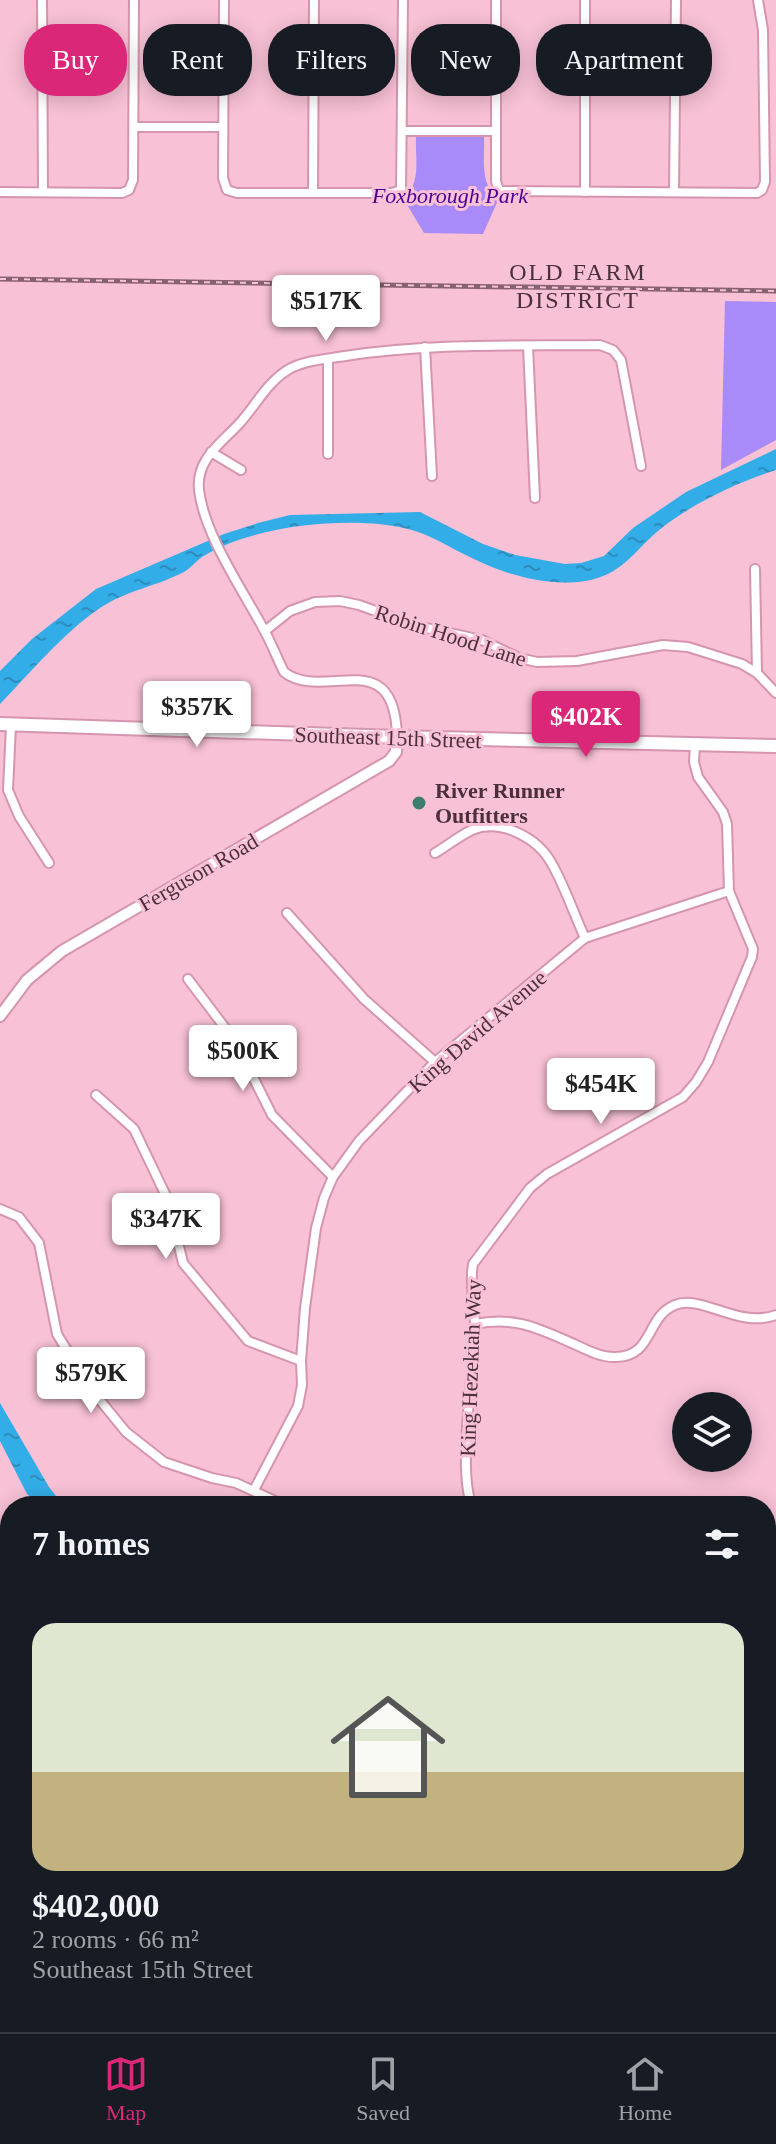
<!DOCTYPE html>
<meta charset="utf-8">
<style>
:root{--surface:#171b24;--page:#242831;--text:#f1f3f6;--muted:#9ea1a6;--line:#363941;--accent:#db2777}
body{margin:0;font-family:Georgia,serif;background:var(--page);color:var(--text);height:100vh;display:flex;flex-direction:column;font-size:30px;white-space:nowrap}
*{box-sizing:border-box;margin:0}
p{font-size:26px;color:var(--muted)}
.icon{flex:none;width:44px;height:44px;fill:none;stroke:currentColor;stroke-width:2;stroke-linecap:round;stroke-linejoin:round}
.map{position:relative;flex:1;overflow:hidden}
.panel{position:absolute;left:0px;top:1496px;width:776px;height:536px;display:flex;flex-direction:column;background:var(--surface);border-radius:32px 32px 0 0;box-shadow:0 4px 20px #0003}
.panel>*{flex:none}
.top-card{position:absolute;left:24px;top:24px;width:728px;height:72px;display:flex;gap:16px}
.controls{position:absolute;left:672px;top:1392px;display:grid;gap:16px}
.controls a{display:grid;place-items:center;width:80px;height:80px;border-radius:50%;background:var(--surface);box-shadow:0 4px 20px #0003;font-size:40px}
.price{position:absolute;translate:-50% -68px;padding:0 18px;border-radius:8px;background:#fff;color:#222;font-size:26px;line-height:52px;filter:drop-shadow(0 2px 4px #0008)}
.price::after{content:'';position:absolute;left:50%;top:48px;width:24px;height:18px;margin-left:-12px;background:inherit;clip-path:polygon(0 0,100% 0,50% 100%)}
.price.active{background:var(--accent);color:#fff}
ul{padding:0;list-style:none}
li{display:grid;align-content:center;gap:16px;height:424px;padding:0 32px}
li+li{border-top:2px solid var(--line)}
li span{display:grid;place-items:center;height:248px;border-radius:24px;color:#555}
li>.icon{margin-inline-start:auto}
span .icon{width:144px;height:144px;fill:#fffc;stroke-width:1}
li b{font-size:34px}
h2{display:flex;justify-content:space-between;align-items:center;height:96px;padding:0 32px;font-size:34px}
.chip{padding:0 28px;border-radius:32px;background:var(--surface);box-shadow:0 4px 20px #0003;font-size:28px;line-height:72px}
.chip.active{background:var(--accent);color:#fff}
.menu{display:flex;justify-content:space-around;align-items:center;height:112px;border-top:2px solid var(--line);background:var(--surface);font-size:22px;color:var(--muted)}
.menu a{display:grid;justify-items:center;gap:4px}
.menu .active{color:var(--accent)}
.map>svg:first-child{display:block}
.green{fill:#a88af8}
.water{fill:url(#water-ripples)}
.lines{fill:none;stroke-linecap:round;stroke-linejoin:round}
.minor-casing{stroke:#d695ae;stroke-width:12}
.tertiary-casing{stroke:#d695ae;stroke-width:14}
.secondary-casing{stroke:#d695ae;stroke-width:16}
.minor{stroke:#fff;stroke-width:8}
.tertiary{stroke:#fff;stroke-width:10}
.secondary{stroke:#fff;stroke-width:12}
.rail-casing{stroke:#86616f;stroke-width:5}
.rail{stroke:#f8c1d5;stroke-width:2;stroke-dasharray:6;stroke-linecap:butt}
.poi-dot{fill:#3d7d6d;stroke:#f8c1d5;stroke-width:3}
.labels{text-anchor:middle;stroke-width:6;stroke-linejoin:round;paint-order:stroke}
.park-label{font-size:22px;font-style:italic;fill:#480094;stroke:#f8c1d5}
.street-label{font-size:22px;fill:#4b303b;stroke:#f8c1d5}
.poi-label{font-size:22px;font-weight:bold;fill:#4b303b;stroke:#f8c1d5;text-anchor:start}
.neighbourhood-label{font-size:24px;letter-spacing:2px;fill:#4b303b;stroke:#f8c1d5}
</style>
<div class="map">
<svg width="776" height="2032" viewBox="0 0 776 2032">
<defs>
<pattern id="water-ripples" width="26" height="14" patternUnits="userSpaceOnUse" patternTransform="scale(2)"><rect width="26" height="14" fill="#33ade7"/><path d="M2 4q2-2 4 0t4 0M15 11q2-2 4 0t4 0" fill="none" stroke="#2d8dbc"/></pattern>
</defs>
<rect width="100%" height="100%" fill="#f8c1d5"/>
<g class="green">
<path d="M416 137H484C485 158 479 186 499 198L483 234 424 233 403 198C422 184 415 158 416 137Z"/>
<path d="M725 301 776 302V440L721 470Z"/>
</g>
<g class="water">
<path d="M776 449V470C738 482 689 505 658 531 632 553 622 575 585 581 549 587 506 575 474 559 452 549 432 535 408 529 353 515 251 525 202 557 196 561 191 568 184 572 157 586 125 591 100 608 63 633 32 671 0 704V671L32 639 96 589 224 534 258 523 290 515 420 512 483 544 515 555 565 564 581 563 604 556 633 528 686 492Z"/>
<path d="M0 1403 49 1487 56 1496 72 1506H40L27 1494 0 1441Z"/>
</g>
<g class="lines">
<defs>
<g id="minor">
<path d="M42 0 43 192"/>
<path d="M224 0 223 178 227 190 237 193H392L401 190 403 0"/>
<path d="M496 0V181L499 191 757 193 762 190 765 182 763 30 758 0"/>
<path d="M134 127H222"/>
<path d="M402 131H496"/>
<path d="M0 192 122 193 129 190 133 180 134 0"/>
<path d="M585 192V0"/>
<path d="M674 192 676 0"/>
<path d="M313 193 314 0"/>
<path d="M528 346 535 498"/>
<path d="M425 347 432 476"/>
<path d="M328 359V454"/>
<path d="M211 452 241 470"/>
<path d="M755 569 757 673"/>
<path d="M265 631 290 611 315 602 340 601 359 605 417 626 482 640 519 658 537 662 577 661 663 645 688 647 742 664 757 673 776 693"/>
<path d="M11 726 8 790 19 816 49 863"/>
<path d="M397 737C395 641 323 703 284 672 277 658 271 642 263 628 242 589 204 534 199 490 196 460 219 445 238 425 256 406 267 381 291 368 307 360 327 359 345 356 429 343 515 346 600 345L613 350 621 360 641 466"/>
<path d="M435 853C447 846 459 836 472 830 501 818 538 838 552 864 565 887 574 914 585 938"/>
<path d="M287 913 364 999 435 1062"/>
<path d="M188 979 235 1041 272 1115 333 1177"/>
<path d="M96 1095 134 1129 168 1200 183 1263 248 1341 301 1361"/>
<path d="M0 1209 19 1217 39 1243 57 1334 90 1388 126 1432 164 1462 212 1478 236 1483 286 1506"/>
<path d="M475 1324C515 1316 538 1328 574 1344 587 1350 600 1357 614 1357 654 1358 645 1317 675 1305 702 1294 739 1329 776 1315"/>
<path d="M254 1490 298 1406 302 1385 301 1361 305 1308 316 1228 324 1198 333 1177 359 1141 435 1062 585 938 729 891"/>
<path d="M472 1506C457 1470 474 1369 475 1326 475 1305 469 1285 473 1264L530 1188 547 1174 683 1097 696 1082 708 1062 752 957 753 949 729 891 727 824 723 812 698 777 694 762 695 744"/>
<path d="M0 1578H10"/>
<path d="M766 1735 776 1736"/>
<path d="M0 1866H10"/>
<path d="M766 1927 776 1936"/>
<path d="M240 2022 270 2027 347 2022"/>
<path d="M415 2022 425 2032"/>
<path d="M624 2022 639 2032"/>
<path d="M0 2027 5 2032"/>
<path d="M86 2032 110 2022"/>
<path d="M593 2032 598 2022"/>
</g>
<path id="tertiary" d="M0 1016 27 980 62 951 389 761 396 752 397 737"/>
<path id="secondary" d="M0 724 397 737 776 746"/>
</defs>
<use href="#minor" class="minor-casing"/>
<use href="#tertiary" class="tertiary-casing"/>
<use href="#secondary" class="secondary-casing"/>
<use href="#minor" class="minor"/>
<use href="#tertiary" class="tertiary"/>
<use href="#secondary" class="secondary"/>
<defs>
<path id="rail" d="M0 279 776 291"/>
</defs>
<use href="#rail" class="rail-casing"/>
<use href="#rail" class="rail"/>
</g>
<circle class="poi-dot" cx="419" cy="803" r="8"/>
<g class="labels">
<g class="park-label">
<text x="450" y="203">Foxborough Park</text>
</g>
<g class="street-label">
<text transform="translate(451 635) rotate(18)" y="8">Robin Hood Lane</text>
<text transform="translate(388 737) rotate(2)" y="8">Southeast 15th Street</text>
<text transform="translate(198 872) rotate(-30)" y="8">Ferguson Road</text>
<text transform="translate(477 1031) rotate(-41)" y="8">King David Avenue</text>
<text transform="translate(470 1368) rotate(-88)" y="8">King Hezekiah Way</text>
</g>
<g class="poi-label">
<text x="435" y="798">River Runner<tspan x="435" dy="25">Outfitters</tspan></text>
</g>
<g class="neighbourhood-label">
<text x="578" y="280">OLD FARM<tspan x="578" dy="28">DISTRICT</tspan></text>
</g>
</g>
</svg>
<div class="controls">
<a><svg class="icon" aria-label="layers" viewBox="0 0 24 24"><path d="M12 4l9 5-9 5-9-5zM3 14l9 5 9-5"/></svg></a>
</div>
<b class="price" style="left:326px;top:343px">$517K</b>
<b class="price" style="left:197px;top:749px">$357K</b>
<b class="price active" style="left:586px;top:759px">$402K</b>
<b class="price" style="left:243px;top:1093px">$500K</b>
<b class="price" style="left:601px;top:1126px">$454K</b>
<b class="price" style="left:166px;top:1261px">$347K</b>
<b class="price" style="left:91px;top:1415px">$579K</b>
<div class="top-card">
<a class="chip active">Buy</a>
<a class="chip">Rent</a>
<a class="chip">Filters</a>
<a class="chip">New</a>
<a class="chip">Apartment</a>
</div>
<section class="panel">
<h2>7 homes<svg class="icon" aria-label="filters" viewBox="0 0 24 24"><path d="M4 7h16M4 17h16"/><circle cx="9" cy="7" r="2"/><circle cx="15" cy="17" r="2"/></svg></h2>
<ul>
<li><span style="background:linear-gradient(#dfe7d0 60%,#c2b280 0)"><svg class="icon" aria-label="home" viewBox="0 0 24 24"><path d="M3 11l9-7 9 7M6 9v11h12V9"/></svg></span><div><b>$402,000</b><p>2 rooms · 66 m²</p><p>Southeast 15th Street</p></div></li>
</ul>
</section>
</div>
<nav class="menu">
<a class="active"><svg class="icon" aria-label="map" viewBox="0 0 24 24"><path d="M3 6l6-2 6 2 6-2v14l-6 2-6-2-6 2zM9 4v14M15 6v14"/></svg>Map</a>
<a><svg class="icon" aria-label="saved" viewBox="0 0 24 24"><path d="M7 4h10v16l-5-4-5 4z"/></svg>Saved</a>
<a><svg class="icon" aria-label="home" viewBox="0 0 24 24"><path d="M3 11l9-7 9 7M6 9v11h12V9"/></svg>Home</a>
</nav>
